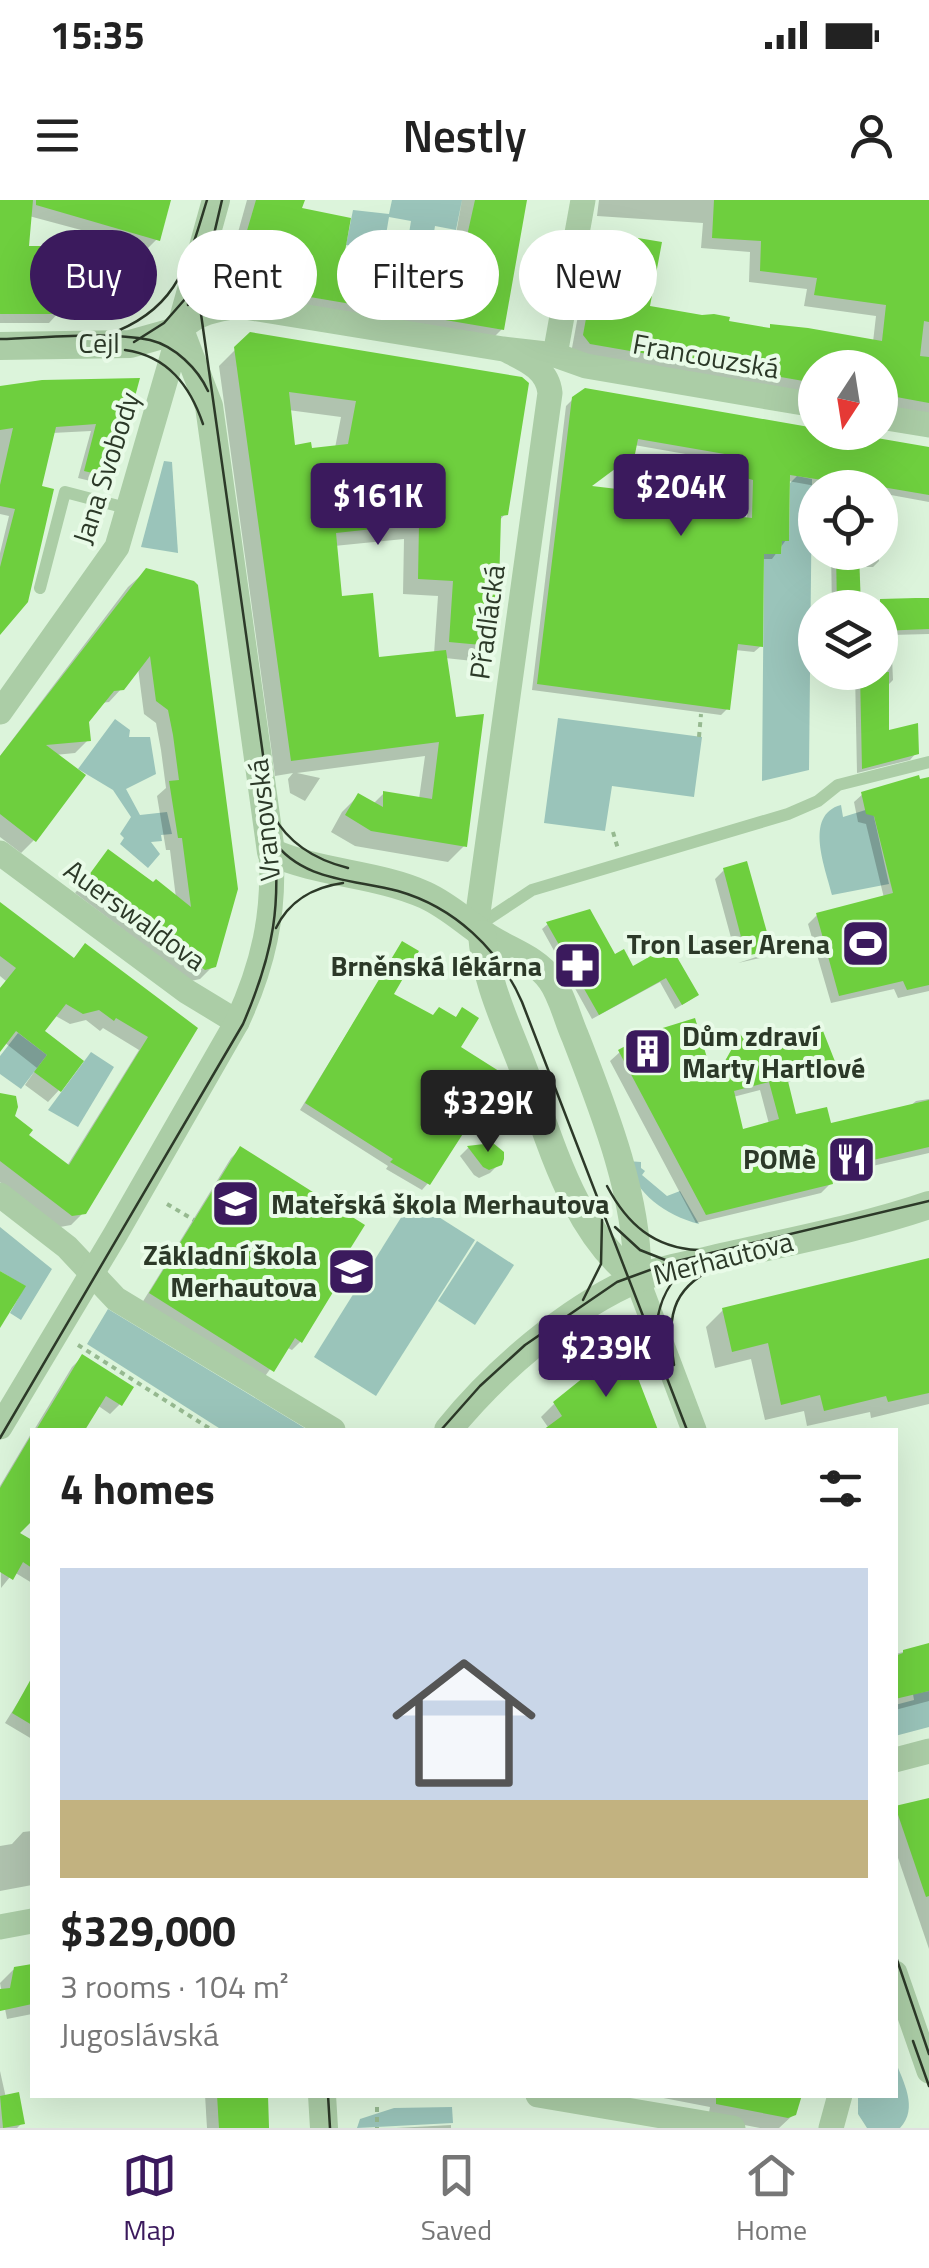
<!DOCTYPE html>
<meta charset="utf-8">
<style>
:root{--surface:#fff;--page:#f6f6f6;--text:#222;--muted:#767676;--line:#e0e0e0;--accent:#3b1a5d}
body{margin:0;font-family:"Titillium Web",sans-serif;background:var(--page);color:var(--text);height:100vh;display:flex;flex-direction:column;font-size:38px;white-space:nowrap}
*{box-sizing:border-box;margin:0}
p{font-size:32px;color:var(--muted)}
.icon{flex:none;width:55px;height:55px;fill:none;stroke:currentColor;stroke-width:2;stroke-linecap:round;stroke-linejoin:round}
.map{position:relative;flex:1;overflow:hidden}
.panel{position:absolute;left:30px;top:1228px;width:868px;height:670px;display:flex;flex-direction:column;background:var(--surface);border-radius:0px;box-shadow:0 10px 40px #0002}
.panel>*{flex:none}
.guide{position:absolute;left:30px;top:30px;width:870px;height:90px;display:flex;gap:20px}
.needle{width:65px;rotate:192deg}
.buttons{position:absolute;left:798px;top:150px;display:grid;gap:20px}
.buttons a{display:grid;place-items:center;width:100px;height:100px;border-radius:50%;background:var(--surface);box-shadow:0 10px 40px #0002;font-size:50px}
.price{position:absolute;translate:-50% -85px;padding:0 22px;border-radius:10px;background:var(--accent);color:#fff;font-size:32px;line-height:65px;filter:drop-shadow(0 2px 5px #0008)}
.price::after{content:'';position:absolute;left:50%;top:60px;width:30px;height:22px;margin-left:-15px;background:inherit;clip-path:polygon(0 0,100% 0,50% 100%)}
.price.selected{background:#222;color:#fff}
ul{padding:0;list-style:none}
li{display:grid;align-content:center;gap:20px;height:530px;padding:0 30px}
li+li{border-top:2px solid var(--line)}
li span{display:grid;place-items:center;height:310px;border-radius:0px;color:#555}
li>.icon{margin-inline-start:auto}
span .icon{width:180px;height:180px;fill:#fffc;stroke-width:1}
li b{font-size:42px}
h2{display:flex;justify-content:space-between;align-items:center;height:120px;padding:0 30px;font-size:42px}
.tag{padding:0 35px;border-radius:45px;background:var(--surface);box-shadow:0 10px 40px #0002;font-size:35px;line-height:90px}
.tag.selected{background:var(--accent);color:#fff}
.status{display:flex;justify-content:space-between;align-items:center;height:70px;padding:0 50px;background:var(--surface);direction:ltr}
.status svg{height:28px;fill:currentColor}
header{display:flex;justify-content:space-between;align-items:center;height:130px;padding:0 30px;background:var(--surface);font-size:45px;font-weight:600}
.dock{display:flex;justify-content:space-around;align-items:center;height:140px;border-top:2px solid var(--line);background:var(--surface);font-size:28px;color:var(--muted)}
.dock a{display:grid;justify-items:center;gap:5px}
.dock .selected{color:var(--accent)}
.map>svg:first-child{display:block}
.green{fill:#9ac4ba}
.shadow{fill:#0003;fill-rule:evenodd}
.building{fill:#6ecf3e;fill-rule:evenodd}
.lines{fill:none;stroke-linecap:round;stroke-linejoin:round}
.path{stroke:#96b990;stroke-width:4;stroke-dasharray:5 5;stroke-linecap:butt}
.service{stroke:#abcda6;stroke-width:12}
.minor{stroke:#abcda6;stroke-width:25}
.tertiary{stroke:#abcda6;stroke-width:28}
.tram{stroke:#2c3928;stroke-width:2.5}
.labels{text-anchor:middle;stroke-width:8;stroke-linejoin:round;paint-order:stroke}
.street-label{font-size:28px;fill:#2c3928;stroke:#e9fbe8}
.poi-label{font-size:28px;font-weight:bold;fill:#2c3928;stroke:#e9fbe8;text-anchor:end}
</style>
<div class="status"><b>15:35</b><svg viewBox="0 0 49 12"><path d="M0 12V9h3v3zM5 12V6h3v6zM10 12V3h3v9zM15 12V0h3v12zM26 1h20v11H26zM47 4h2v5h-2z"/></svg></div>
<header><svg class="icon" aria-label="menu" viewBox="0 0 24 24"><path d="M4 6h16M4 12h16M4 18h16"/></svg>Nestly<svg class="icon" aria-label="person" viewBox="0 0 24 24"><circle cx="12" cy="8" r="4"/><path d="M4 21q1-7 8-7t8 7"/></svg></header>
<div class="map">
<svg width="929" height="1928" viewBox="0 0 929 1928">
<rect width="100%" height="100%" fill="#dcf4db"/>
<g class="green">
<path d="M392 0H462L456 30 435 26 430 56 406 52 411 21 389 17 379 76 358 61 360 47 346 45 353 10 389 14Z"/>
<path d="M164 261 172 262 178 353 141 347Z"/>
<path d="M797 276 812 279 809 570 762 581 764 354H781L782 341H789L790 283Z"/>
<path d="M558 518 702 537 694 597 612 586 605 631 544 623Z"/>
<path d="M115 519 130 530 129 537H150L156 574 126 589 140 615 167 612 172 634 161 635 162 641 151 642 160 654 148 668 120 644 124 638 120 634 131 617 113 590 78 569Z"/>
<path d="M841 605 843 617 872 608 889 684 832 695C826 669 803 615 841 605Z"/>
<path d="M18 833 47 855 21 889 0 874V856Z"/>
<path d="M91 852 114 867 78 927 48 910Z"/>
<path d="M627 961 641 962V968L645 971 642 975 667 996 680 991 699 1024C665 1015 636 994 627 961Z"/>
<path d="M412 1000 475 1040 376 1196 314 1157Z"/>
<path d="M0 1027 52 1069 21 1120 10 1113 25 1086 0 1071Z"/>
<path d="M477 1041 514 1065 475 1125 438 1101Z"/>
<path d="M108 1109 308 1230H222L87 1144Z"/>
<path d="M929 1491V1527L895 1536V1505L914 1500 913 1494Z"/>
<path d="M895 1860C903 1882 919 1908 900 1928H867L858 1914V1895H895Z"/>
<path d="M452 1907 453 1923 357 1928 360 1919 394 1908Z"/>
</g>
<g class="shadow">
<path d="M0 0H168L158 38 148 48 29 16 26 48 59 112 49 123H0Z"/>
<path d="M247 0H302L299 10 341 59 449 73 462 0H524L502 129 488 143 227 98 222 90Z"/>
<path d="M599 0H929V216L880 207V168H815V196L578 155 572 148 591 46 603 34 647 108 768 130 771 126 873 142 876 116 804 106 807 89 749 82 750 52 701 48 703 23 597 16Z"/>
<path d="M251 134 521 180 505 314 499 321 489 445 473 461 445 458 464 646 448 662 355 646 331 632 342 612 358 596 373 604 384 593 419 599 425 556 297 573 320 578 305 601 290 593 288 579 293 573 275 576 219 166ZM288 210 341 217 335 248 310 251 293 248ZM404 339 403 394 438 396 434 454 377 460 340 399 334 346Z"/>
<path d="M137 181 111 277 103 284 78 278 91 231 52 233 0 433V353L9 316 0 314V189Z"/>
<path d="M573 199 815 230V232L929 250V302L880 293V288H827L788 281 786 340 772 359H761V446L754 452 735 450 727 509 721 515 532 490 566 206ZM634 245 737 263 734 282 748 286 747 320 672 311 588 288Z"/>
<path d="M831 352H879V361L873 367H857L858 402 929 400V434L891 435 893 480 886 487 887 533 916 553 910 560 857 573 855 472H880V408H832Z"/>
<path d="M146 371 214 765 200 779 191 781 75 693 109 652 176 698 170 650H166L157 596 166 588 161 550 156 523 144 514 138 468 122 488 109 502 101 503 86 521 88 540 75 553 55 555 34 640 21 653 0 637V556L128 387Z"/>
<path d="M929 580V791L898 798 894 789 831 803 808 724 817 715 884 698 866 624 858 622 854 602 864 593Z"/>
<path d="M724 670 769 749 760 758 738 763 762 755V750L736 756 715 679Z"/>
<path d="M0 705 72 760 85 747 195 829 84 1012 71 1025 60 1027 0 982V899L25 936 67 966 139 850 103 828 100 831 86 820 70 824 54 815 42 832 59 890 48 902 25 885 37 868 4 842 0 848V788L6 781 0 776Z"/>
<path d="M548 724 632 769 669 748 690 800 675 809 660 782 592 819 542 729Z"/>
<path d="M402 744 391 795 432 817H456L462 811 458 848 428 983 422 990 386 969 388 966 300 910Z"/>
<path d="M740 838 751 852 833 864 824 873 786 883 794 917 829 926 909 907 916 901 929 899V953L829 976 831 983 821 993 696 1023 610 861 620 852 711 882ZM760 890 769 924 742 932 733 897Z"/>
<path d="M492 946 499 964 490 973 479 978 474 975 460 956 468 948Z"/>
<path d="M240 949 342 1058 300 1142 292 1150 286 1147 263 1179 142 1103 231 958Z"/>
<path d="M929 1061V1204L871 1218 870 1212 807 1226 804 1211 765 1220 751 1159 715 1168 706 1127 723 1110Z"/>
<path d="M82 1157 120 1204 110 1214 97 1205 82 1230H34L72 1167Z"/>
<path d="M554 1204 656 1230H550L541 1217Z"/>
<path d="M32 1232V1315L16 1333 32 1343V1383L14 1372 1 1388 0 1286Z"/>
<path d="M929 1446V1501L895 1510V1454Z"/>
<path d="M32 1480V1539L5 1523Z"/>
<path d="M929 1600V1749L895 1649V1609Z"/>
<path d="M32 1631V1685L0 1691V1646L12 1644 23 1632Z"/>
<path d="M32 1766V1814L7 1819 0 1783 13 1770Z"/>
<path d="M0 1871 6 1898 22 1923 17 1928H0Z"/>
<path d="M205 1895H265L267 1928H207Z"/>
<path d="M648 1895H799L794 1914 779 1928H760L708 1918 710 1907Z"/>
<path d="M451 1925V1928H396Z"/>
</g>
<g class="building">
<path d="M0 0H33L29 46H60L61 114H0Z"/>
<path d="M36 0H171L160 41 36 5Z"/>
<path d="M256 0H305L302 8 351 18 344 57 459 72 475 0H527L504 130 240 85 234 75Z"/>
<path d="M714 0H929V122L924 121 920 156 929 157V203L880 194V168H815V183L590 144 583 135 602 32 662 42 650 106 702 115 714 114 730 117 729 121 770 128V124L808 128 882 141 886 105 814 95 817 78 760 71 761 41 712 38Z"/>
<path d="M250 132 522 177 529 183 508 315 501 316 499 387 492 446 449 442 453 381 418 379 419 324 336 333 342 396 373 393 379 457 446 450 456 517 484 514 467 647 371 631 345 615 358 593 383 607V591L432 599 439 542 291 561 234 147ZM289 192 356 201 348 244 312 248 311 242 295 245Z"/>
<path d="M140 178 113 278 84 271 96 224 56 227 42 286 54 289 28 402 0 435V367L15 309 0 306V285L13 228 0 230V186L42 180Z"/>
<path d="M585 188 815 228V232H842L929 247V295L882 287 835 288V282L790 275 789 341H782L781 354H764L763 447 738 444 730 510 537 484 572 197ZM638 239 742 257 739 276 753 280 752 318 674 309 676 296 592 286 635 254Z"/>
<path d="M836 352H859L861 408H837Z"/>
<path d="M146 368 194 381 198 385 238 689 216 767 205 770 86 679 108 649 153 682 156 679 191 707 182 638H178L169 581 179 580 173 535 168 510 156 501 150 456 124 490 114 491 89 522 91 541 46 545 86 575 36 642 0 614V556Z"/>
<path d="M916 398H929V429L880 431V399Z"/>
<path d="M860 472H889V530L918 523 919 554 862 569Z"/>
<path d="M919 575 920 579 929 577V785L907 790 903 781 839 796 816 713 893 693 874 616 866 614 861 592Z"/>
<path d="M747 661 772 750 746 756 723 668Z"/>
<path d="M0 702 74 758 85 743 198 828 86 1014 72 1016 0 961V893L16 896 18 907 15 916 33 930 29 935 69 965 148 837 116 818 114 821 99 810 83 814 66 804 45 831 84 861 61 892 34 872 47 855 16 831 0 852V788L16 768 0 756Z"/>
<path d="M590 709 615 754 624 749 633 766 670 745 699 795 682 805 666 778 599 815 546 722Z"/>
<path d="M402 741 419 751 394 794 433 815 439 807 456 817 462 807 479 818 461 847 502 873 430 985 390 962 393 959 305 903Z"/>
<path d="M695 818 714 881 740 834 752 849 823 831 836 864 787 877 796 914 827 907 831 923 929 900V947L830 970 833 984 706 1015 618 850 653 831ZM769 882 779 919 743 929 734 891Z"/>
<path d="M493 943 504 952V959L502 965 489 970 483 967 467 946Z"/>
<path d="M240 946 365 1025 345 1057 352 1061 302 1143 295 1138 274 1172 149 1093Z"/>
<path d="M929 1058V1193L888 1202 886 1196 824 1211 820 1195 781 1205 768 1143 732 1152 722 1108Z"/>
<path d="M0 1071 26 1086 0 1128Z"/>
<path d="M623 1152 631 1160 658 1230H543L562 1216 553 1202 614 1153Z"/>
<path d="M82 1154 134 1187 122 1206 106 1196 85 1230H36Z"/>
<path d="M32 1234V1321L20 1333 32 1340V1368L23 1362 13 1380 0 1372V1288Z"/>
<path d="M929 1443V1491L895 1499V1456L903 1453V1450Z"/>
<path d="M32 1477V1525L12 1513Z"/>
<path d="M929 1598V1696L926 1697 895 1606Z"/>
<path d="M32 1764V1804L0 1811V1789L10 1788 14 1767Z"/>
<path d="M19 1892 25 1924 3 1928 0 1896Z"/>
<path d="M217 1895H268L269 1928H219Z"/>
<path d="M716 1895H802L796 1915 788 1918 716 1904Z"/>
</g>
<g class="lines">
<g class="path">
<path d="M699 537 701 514"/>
<path d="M613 632 618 649"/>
<path d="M167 1004 194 1020"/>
<path d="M78 1145 212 1230"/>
<path d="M377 1907V1928"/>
</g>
<g class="service">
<path d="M40 388 65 292 130 309"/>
<path d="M476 727 532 690 788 614 818 601 838 585 929 562"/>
</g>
<g class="minor">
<path d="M555 155 583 0"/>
<path d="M880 217 929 225"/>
<path d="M0 512 117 347 180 130C196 113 216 109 239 106L503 149 555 155 586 166 815 205"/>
<path d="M0 653 186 791 237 822"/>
<path d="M476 727 550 193C548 171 529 161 510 152"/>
<path d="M0 995 67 1047 116 1099 333 1230"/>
<path d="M637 1079 694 1230"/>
<path d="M0 1227 115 1035 237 822C263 766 275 714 271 652"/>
<path d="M895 1560 929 1551"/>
<path d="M0 1727 32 1721"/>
<path d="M895 1773 929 1871"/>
<path d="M538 1895 733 1928"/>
<path d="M831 1928 840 1895"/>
</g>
<g class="tertiary">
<path d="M180 130 209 206 271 652C320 674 376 673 425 695 447 705 463 720 482 733 504 750 534 756 551 780 562 795 567 818 575 836 603 908 640 1001 637 1079"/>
<path d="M180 130 216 0"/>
<path d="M0 146 130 144 180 130"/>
<path d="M482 734C485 780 506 823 522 865 550 938 572 1030 637 1079"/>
<path d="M448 1230C495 1172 569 1107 639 1078 662 1069 689 1065 713 1059 785 1042 859 1029 929 1005"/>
<path d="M322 1895 324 1928"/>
</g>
<g class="tram">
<path d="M188 105 189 60"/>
<path d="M107 135C178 110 187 65 207 0"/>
<path d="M0 139C46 138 106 131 150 140 175 146 198 169 208 191"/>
<path d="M134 142 164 123 193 90"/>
<path d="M125 150C168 156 190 186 203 224"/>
<path d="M273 615C289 644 316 660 348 668"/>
<path d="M272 639C302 682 353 679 398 691 454 707 499 749 522 802L687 1230"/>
<path d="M276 728C289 701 314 687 343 683"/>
<path d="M607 986C627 1024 654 1048 698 1050"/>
<path d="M615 1027 640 1050 673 1063"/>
<path d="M583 1100 601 1064 602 1020"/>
<path d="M656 1134C657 1102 669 1078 696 1060"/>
<path d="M674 1165C666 1110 673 1086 726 1062"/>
<path d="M441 1230 480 1186 525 1145 617 1082 669 1063 929 1001"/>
<path d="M0 1238 243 824C274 752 282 704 273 626L201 114V90L222 0"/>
<path d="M895 1754 929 1854"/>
<path d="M913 1841 929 1886"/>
<path d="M328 1895 330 1928"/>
</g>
</g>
<defs>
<symbol id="stadium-square" viewBox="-11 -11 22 22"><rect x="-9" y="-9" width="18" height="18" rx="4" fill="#3b1a5d" stroke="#e9fbe8"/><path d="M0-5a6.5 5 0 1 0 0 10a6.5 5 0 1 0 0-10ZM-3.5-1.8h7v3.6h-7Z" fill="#fff"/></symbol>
<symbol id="pharmacy-square" viewBox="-11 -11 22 22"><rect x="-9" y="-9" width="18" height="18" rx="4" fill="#3b1a5d" stroke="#e9fbe8"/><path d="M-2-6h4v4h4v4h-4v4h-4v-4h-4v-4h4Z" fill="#fff"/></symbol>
<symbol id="building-square" viewBox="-11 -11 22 22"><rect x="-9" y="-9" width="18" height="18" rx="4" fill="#3b1a5d" stroke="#e9fbe8"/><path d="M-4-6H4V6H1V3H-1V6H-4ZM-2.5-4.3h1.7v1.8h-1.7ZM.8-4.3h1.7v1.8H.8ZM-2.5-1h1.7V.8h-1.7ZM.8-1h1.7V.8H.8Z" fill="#fff"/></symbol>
<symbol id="restaurant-square" viewBox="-11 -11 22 22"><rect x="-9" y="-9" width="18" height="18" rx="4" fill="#3b1a5d" stroke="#e9fbe8"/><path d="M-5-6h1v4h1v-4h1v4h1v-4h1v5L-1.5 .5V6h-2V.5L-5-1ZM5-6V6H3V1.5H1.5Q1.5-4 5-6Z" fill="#fff"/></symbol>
<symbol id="school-square" viewBox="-11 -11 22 22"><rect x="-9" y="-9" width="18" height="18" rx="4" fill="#3b1a5d" stroke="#e9fbe8"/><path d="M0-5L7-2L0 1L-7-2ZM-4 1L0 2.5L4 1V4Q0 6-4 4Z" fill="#fff"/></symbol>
</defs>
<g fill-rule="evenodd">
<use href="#stadium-square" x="838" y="716" width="55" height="55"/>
<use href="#pharmacy-square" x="550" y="738" width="55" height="55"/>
<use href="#building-square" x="620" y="824" width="55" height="55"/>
<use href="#restaurant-square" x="824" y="932" width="55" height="55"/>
<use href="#school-square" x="208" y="976" width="55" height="55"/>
<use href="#school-square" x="324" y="1044" width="55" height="55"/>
</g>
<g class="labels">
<g class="street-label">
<text x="99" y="153">Cejl</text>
<text transform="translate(706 156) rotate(10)" y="10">Francouzská</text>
<text transform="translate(106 268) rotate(-72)" y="10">Jana Svobody</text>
<text transform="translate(487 422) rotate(-82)" y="10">Přadlácká</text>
<text transform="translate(264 620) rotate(-96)" y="10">Vranovská</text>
<text transform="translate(135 715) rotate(36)" y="10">Auerswaldova</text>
<text transform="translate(723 1058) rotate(-14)" y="10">Merhautova</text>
</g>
<g class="poi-label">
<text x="830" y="754">Tron Laser Arena</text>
<text x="542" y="776">Brněnská lékárna</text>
<text x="682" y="846" text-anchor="start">Dům zdraví<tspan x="682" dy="32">Marty Hartlové</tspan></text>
<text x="816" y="969">POMè</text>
<text x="271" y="1014" text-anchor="start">Mateřská škola Merhautova</text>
<text x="317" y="1065">Základní škola<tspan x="317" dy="32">Merhautova</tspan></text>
</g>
</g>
</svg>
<div class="buttons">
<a><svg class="needle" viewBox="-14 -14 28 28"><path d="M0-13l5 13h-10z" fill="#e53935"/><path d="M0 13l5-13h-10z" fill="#767676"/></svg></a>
<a><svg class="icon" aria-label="locate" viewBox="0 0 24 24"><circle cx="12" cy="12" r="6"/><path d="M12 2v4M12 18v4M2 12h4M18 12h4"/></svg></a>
<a><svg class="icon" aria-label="layers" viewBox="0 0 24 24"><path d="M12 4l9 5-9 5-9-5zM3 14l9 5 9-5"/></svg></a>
</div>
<b class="price" style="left:681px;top:339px">$204K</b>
<b class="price" style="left:378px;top:348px">$161K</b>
<b class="price selected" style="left:488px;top:955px">$329K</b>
<b class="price" style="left:606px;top:1200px">$239K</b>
<div class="guide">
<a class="tag selected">Buy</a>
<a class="tag">Rent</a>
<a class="tag">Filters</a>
<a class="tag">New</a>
</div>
<section class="panel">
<h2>4 homes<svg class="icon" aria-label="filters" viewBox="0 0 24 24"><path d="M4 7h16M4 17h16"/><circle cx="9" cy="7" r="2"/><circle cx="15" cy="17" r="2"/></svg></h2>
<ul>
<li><span style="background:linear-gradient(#c9d6e8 75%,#c2b280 0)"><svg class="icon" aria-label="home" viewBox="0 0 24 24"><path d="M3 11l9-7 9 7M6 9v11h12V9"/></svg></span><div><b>$329,000</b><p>3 rooms · 104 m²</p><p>Jugoslávská</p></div></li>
</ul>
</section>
</div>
<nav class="dock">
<a class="selected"><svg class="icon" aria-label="map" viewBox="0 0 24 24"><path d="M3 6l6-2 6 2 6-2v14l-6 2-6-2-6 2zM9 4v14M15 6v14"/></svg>Map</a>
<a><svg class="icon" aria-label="saved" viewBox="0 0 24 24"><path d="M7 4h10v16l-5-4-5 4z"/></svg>Saved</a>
<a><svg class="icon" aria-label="home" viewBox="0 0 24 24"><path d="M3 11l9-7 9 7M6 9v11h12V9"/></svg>Home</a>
</nav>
